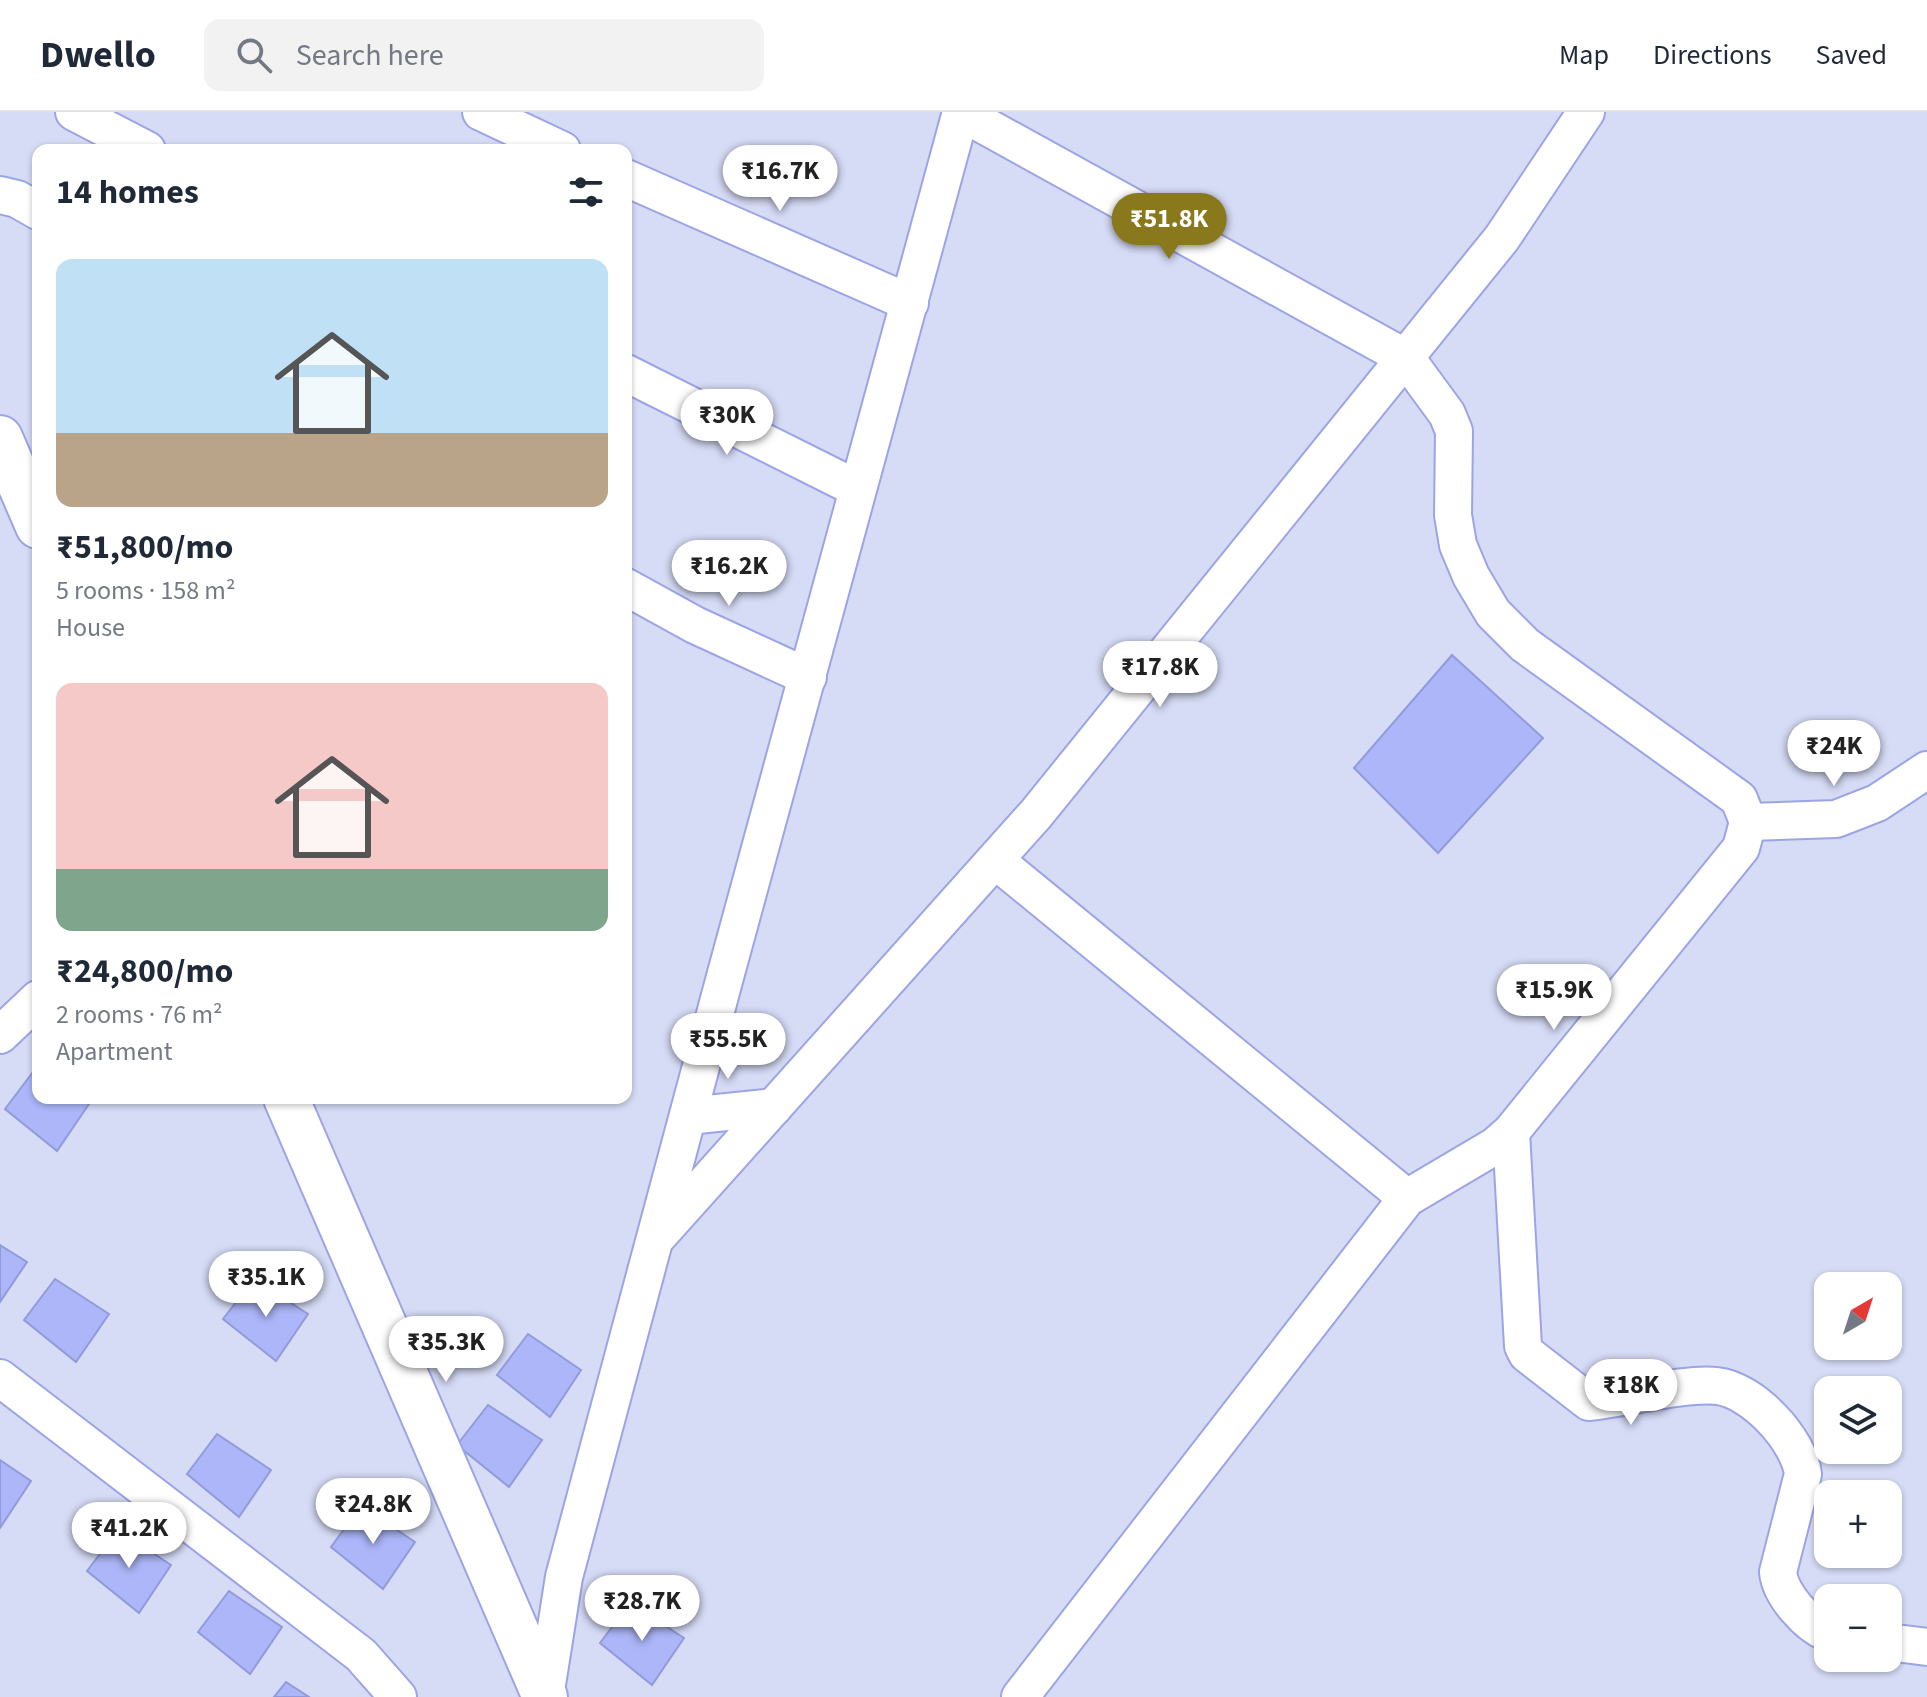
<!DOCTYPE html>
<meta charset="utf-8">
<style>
:root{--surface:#fff;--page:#f2f2f3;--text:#1f2937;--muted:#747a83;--line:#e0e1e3;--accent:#8a781c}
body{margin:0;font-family:"Source Sans 3",sans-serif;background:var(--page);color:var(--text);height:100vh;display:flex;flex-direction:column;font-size:30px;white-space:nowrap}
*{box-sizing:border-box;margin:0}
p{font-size:26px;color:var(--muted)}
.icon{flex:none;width:44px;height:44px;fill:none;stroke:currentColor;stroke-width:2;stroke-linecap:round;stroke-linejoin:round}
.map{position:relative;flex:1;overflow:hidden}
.drawer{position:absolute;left:32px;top:32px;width:600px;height:960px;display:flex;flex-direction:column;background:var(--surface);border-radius:16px;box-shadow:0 2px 6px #0004}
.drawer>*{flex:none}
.needle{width:52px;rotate:39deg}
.tools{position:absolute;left:1814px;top:1160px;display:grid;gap:16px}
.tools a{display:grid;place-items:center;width:88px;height:88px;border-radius:16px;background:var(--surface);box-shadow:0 2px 6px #0004;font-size:40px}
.price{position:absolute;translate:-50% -68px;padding:0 18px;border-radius:28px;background:#fff;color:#222;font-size:26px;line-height:52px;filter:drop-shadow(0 2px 4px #0008)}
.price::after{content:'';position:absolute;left:50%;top:48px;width:24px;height:18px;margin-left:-12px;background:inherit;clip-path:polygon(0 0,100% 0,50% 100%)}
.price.current{background:var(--accent);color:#fff}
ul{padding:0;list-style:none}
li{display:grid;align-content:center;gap:16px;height:424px;padding:0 24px}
li span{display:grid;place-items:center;height:248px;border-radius:16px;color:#555}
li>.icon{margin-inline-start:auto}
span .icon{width:144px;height:144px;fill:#fffc;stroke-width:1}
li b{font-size:34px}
h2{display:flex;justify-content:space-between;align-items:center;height:96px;padding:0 24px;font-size:34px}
header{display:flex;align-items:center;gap:48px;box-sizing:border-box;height:112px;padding:0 40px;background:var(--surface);border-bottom:2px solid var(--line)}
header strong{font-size:38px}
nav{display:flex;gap:44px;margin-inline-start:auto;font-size:28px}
.search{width:560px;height:72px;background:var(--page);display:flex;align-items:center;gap:20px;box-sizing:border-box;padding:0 28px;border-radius:16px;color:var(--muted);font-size:30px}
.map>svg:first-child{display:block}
.building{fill:#acb6f8;stroke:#919bdb;stroke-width:2}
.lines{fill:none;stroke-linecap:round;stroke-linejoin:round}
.minor-casing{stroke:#9ba5e6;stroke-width:40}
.tertiary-casing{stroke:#9ba5e6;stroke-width:48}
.minor{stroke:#fff;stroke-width:36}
.tertiary{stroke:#fff;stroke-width:44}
</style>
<header>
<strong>Dwello</strong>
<div class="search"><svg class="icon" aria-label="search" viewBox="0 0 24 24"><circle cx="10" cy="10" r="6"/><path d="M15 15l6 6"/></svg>Search here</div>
<nav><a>Map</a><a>Directions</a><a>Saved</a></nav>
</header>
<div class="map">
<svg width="1927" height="1585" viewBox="0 0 1927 1585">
<rect width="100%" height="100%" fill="#d6dbf6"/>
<g class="building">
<path d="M1452 543 1543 626 1438 741 1354 656Z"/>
<path d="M36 956 38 986H81L89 992 57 1039 5 997Z"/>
<path d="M0 1133 27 1150 0 1190Z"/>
<path d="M55 1167 109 1202 76 1250 24 1208Z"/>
<path d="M254 1167 308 1202 276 1249 223 1207Z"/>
<path d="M528 1222 581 1258 550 1305 497 1263Z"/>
<path d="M488 1293 542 1328 509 1375 457 1333Z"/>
<path d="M217 1322 271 1358 239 1405 187 1362Z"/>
<path d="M0 1348 31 1369 0 1416Z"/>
<path d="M361 1394 415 1430 383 1477 331 1435Z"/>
<path d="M118 1418 171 1453 139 1501 87 1459Z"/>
<path d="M229 1479 282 1515 250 1562 198 1520Z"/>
<path d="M630 1491 684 1526 652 1573 600 1531Z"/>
<path d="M286 1570 309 1585H274Z"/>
</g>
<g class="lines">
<defs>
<g id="minor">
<path d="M74 0 147 38"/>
<path d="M481 0 562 38"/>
<path d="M960 0 1406 246 1447 302 1454 319 1453 403 1458 433 1471 464 1493 501 1525 533 1739 687 1748 710 1741 736 1511 1020 1495 1034 1407 1086 1020 1585"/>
<path d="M626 66 910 191"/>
<path d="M0 83 17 87 38 99"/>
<path d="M626 261 856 376"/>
<path d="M626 475 695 513 808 565"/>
<path d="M1748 710 1836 707 1877 691 1927 658"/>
<path d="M995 748 1407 1086"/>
<path d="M0 923 38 887"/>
<path d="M688 1004 774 995"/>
<path d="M1511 1020 1523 1234 1527 1242 1589 1290C1624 1287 1686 1270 1717 1274 1753 1278 1799 1328 1803 1362L1778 1460C1780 1482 1807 1513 1828 1521"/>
<path d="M659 1123 1036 702 1502 126 1586 0"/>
<path d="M0 1266 361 1543 398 1585"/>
<path d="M1888 1530 1927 1535"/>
<path d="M545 1585 564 1465C694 976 827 488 961 0"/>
</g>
<g id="tertiary">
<path d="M0 326 38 414"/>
<path d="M286 986 545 1585"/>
</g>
</defs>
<use href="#minor" class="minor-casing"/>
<use href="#tertiary" class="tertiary-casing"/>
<use href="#minor" class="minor"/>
<use href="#tertiary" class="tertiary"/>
</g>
</svg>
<div class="tools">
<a><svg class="needle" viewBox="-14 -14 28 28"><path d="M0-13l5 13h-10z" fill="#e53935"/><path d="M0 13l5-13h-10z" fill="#747a83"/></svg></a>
<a><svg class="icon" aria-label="layers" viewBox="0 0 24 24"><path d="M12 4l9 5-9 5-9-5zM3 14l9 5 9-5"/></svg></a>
<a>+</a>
<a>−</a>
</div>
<b class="price" style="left:780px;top:101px">₹16.7K</b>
<b class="price current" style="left:1169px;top:149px">₹51.8K</b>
<b class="price" style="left:727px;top:345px">₹30K</b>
<b class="price" style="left:729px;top:496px">₹16.2K</b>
<b class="price" style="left:1160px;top:597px">₹17.8K</b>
<b class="price" style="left:1834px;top:676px">₹24K</b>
<b class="price" style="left:1554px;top:920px">₹15.9K</b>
<b class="price" style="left:728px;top:969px">₹55.5K</b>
<b class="price" style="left:266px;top:1207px">₹35.1K</b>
<b class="price" style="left:446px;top:1272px">₹35.3K</b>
<b class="price" style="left:1631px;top:1315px">₹18K</b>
<b class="price" style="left:373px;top:1434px">₹24.8K</b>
<b class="price" style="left:129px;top:1458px">₹41.2K</b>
<b class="price" style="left:642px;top:1531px">₹28.7K</b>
<section class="drawer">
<h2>14 homes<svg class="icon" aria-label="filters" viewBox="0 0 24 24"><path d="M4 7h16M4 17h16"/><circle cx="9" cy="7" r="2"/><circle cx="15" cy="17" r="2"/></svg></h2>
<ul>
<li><span style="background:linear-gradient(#bfe0f5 70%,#b9a48a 0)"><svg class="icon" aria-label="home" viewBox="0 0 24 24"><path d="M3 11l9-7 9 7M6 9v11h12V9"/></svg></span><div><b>₹51,800/mo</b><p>5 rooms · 158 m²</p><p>House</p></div></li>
<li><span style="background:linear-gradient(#f6c9c9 75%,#7fa58c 0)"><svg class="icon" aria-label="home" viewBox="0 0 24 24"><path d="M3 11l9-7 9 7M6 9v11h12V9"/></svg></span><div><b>₹24,800/mo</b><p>2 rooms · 76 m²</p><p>Apartment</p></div></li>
</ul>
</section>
</div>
